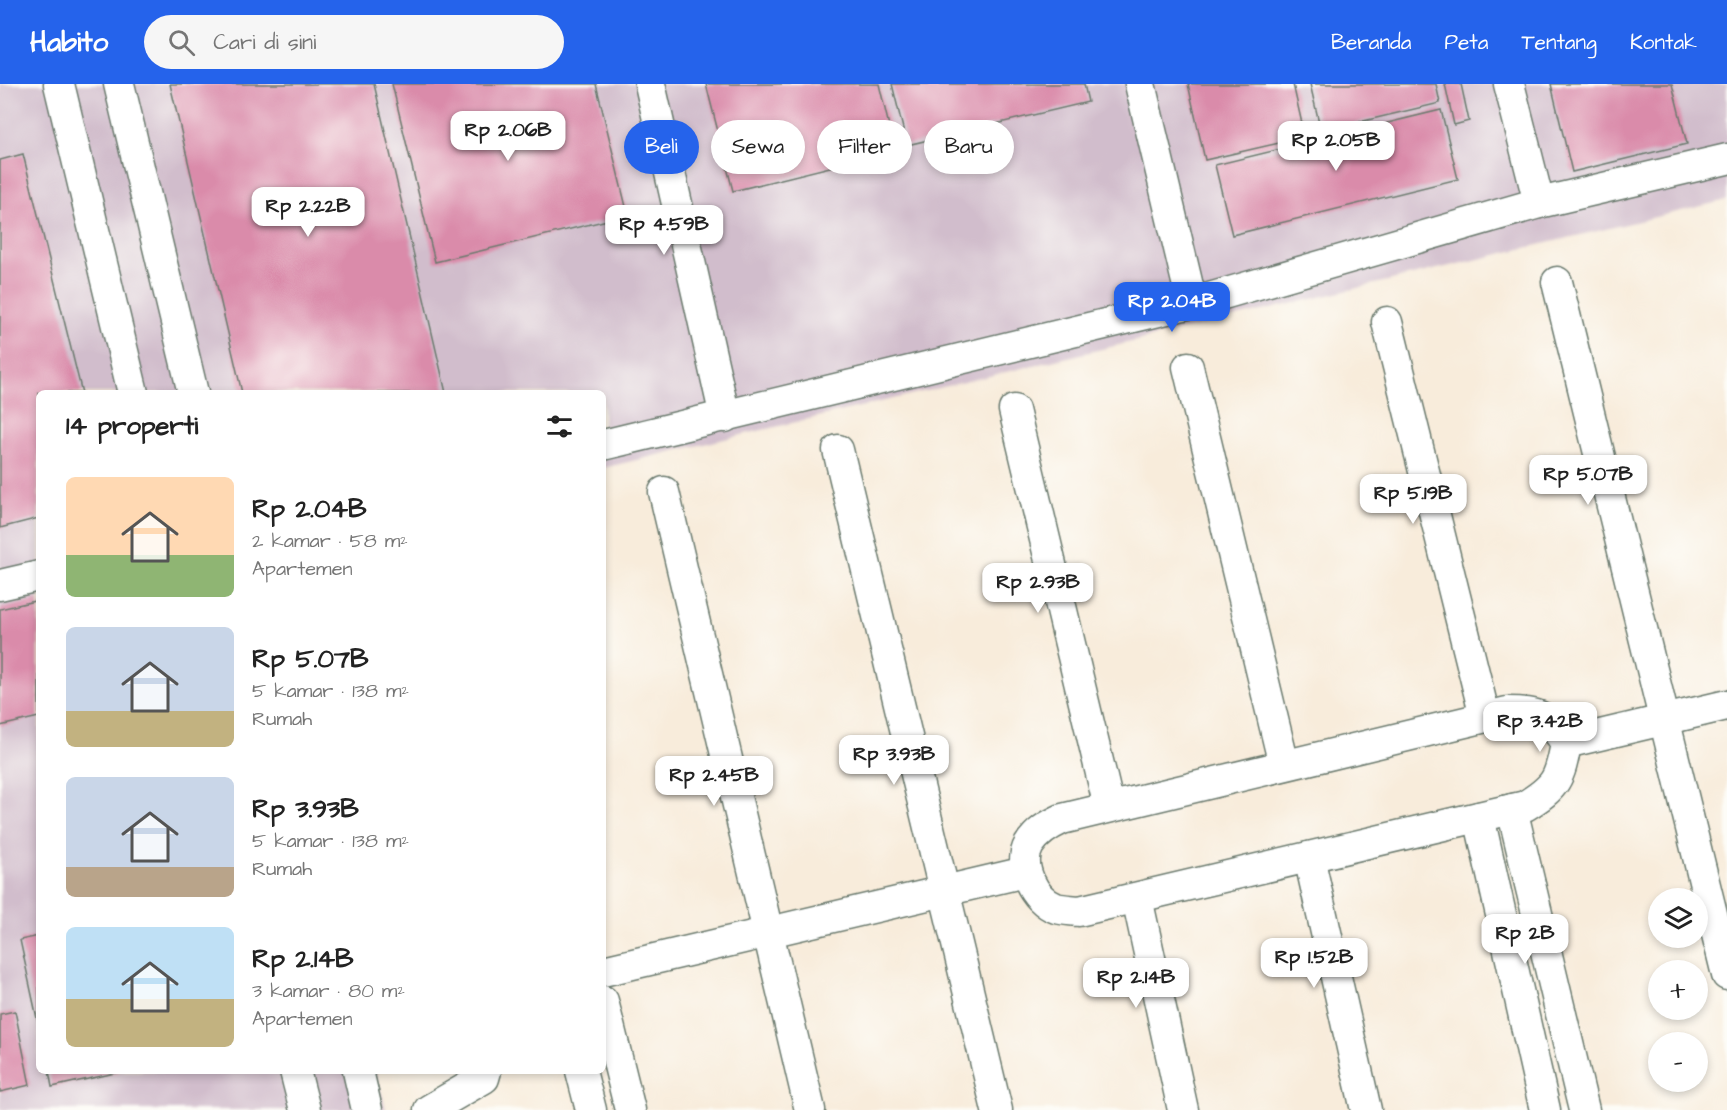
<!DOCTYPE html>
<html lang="id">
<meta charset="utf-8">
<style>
:root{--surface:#fff;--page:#f6f6f6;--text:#222;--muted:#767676;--accent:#2563eb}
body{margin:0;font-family:"Architects Daughter",sans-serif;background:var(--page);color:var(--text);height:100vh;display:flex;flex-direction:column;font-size:22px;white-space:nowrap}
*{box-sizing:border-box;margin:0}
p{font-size:20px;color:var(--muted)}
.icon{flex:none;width:33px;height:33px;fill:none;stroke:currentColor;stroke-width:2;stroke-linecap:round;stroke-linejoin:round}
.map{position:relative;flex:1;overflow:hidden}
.side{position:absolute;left:36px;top:306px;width:570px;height:684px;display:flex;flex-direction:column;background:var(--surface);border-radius:9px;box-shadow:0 3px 9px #0003}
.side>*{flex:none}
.hud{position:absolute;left:624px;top:36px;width:570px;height:54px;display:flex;gap:12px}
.buttons{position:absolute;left:1648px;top:804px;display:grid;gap:12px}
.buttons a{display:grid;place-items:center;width:60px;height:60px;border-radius:50%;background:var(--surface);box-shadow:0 3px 9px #0003;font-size:30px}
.price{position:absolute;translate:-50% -51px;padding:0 14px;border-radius:12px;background:#fff;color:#222;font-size:20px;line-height:39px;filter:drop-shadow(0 2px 3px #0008)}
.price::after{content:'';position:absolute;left:50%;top:36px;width:18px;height:14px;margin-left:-9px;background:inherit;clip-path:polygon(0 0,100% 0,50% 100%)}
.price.on{background:var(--accent);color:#fff}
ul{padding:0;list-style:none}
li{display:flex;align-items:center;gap:18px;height:150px;padding:0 30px}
li span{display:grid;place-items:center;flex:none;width:168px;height:120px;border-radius:9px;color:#555}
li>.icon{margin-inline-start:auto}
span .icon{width:72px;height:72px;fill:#fffc;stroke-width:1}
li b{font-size:26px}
h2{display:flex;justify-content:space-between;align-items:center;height:72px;padding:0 30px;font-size:26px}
.pill{padding:0 21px;border-radius:27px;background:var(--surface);box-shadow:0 3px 9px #0003;font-size:21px;line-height:54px}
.pill.on{background:var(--accent);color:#fff}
header{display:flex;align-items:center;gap:36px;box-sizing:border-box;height:84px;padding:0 30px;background:var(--accent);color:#fff}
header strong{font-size:28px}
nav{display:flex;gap:33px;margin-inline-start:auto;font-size:21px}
.search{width:420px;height:54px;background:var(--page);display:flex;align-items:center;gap:15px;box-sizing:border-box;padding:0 21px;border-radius:33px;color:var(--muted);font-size:22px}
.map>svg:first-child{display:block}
.industrial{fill:#d1bdcc}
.building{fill:#da8baa}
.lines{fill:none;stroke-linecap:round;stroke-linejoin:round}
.street-casing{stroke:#6b7a6e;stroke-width:33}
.street{stroke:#fff;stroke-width:30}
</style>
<header>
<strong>Habito</strong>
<div class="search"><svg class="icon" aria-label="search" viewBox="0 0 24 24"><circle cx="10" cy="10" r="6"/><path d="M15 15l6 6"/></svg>Cari di sini</div>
<nav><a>Beranda</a><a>Peta</a><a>Tentang</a><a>Kontak</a></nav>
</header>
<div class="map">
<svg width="1727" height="1026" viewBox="0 0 1727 1026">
<rect width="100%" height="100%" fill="#fdfcf7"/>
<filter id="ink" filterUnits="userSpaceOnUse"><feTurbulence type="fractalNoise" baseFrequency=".0167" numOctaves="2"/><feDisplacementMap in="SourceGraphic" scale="12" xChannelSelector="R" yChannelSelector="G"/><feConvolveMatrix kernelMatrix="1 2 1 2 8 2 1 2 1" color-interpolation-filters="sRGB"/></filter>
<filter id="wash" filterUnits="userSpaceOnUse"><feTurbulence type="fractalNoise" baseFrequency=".008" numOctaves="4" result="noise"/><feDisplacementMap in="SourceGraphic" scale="24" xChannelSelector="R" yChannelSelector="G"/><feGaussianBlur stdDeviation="1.35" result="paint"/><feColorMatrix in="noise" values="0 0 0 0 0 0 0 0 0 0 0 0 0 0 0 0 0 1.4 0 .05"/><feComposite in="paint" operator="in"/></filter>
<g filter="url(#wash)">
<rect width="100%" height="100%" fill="#f8ecdb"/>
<path class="industrial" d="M0 0H1727V116L603 384V309H39V987H376L386 1026H0Z"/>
<g id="blocks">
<g class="building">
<path d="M170 0H374L446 309H242Z"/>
<path d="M392 0H596L628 131 435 178Z"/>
<path d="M706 0H879L895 67 733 107Z"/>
<path d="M892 0H1084L1088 18 907 61Z"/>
<path d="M1188 0H1293L1305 53 1205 76Z"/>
<path d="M1310 0H1436L1440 19 1321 47Z"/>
<path d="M1445 0H1461L1469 37 1454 41Z"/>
<path d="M1551 0H1672L1687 60 1572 88Z"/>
<path d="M1441 26 1458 95 1232 151 1215 81Z"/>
<path d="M23 70 82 309H39V434L0 444V76Z"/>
<path d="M39 516V633L0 642V525Z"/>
<path d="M39 852V939H38L20 856Z"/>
<path d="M15 927 30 1001 0 1008V930Z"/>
<path d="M49 987H120V988L52 1003Z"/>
</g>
</g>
</g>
<g filter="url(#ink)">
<use href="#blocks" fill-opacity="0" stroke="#6b7a6e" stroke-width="1.5"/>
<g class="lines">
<defs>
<g id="street">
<path d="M59 0 133 309"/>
<path d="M119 0 193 309"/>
<path d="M650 0 725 333"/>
<path d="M1140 0 1192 219"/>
<path d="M1509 0 1539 119"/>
<path d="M1557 198 1727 891"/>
<path d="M1387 238 1485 633"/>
<path d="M1188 283 1284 681"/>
<path d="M1014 326 1109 723"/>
<path d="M603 361 1192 219 1539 119 1727 75"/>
<path d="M838 366 997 1026"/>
<path d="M664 408 810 1026"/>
<path d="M0 501 39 492"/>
<path d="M1507 628C1540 628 1548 632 1566 659 1560 695 1556 703 1525 722L1079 827C1072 826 1063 826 1056 824 1034 816 1017 782 1029 761 1037 748 1049 741 1062 735Z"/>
<path d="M1566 659 1727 621"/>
<path d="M1512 725 1584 1026"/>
<path d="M1479 733 1545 1026"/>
<path d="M1309 773 1366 1026"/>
<path d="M1137 814 1183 1026"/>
<path d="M603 887 1025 788"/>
<path d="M603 917 630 1026"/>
<path d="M295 987 305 1026"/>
<path d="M358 987 367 1026"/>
<path d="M581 987 591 1026"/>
<path d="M429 1026 484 994 486 987"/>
</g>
</defs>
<use href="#street" class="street-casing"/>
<use href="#street" class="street"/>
</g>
</g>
</svg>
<div class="buttons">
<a><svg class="icon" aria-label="layers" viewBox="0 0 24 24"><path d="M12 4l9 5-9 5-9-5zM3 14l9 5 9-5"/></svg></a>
<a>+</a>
<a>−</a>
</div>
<b class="price" style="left:508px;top:78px">Rp 2.06B</b>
<b class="price" style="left:1336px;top:88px">Rp 2.05B</b>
<b class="price" style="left:308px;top:154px">Rp 2.22B</b>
<b class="price" style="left:664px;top:172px">Rp 4.59B</b>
<b class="price on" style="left:1172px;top:249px">Rp 2.04B</b>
<b class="price" style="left:1588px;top:422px">Rp 5.07B</b>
<b class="price" style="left:1413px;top:441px">Rp 5.19B</b>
<b class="price" style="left:1038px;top:530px">Rp 2.93B</b>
<b class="price" style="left:1540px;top:669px">Rp 3.42B</b>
<b class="price" style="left:894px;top:702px">Rp 3.93B</b>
<b class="price" style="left:714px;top:723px">Rp 2.45B</b>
<b class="price" style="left:1525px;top:881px">Rp 2B</b>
<b class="price" style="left:1314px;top:905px">Rp 1.52B</b>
<b class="price" style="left:1136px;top:925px">Rp 2.14B</b>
<div class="hud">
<a class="pill on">Beli</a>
<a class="pill">Sewa</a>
<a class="pill">Filter</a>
<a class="pill">Baru</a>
</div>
<section class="side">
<h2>14 properti<svg class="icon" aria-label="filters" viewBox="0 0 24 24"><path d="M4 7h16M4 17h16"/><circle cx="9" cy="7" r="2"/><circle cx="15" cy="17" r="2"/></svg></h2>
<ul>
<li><span style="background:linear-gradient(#ffd9b3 65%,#8fb573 0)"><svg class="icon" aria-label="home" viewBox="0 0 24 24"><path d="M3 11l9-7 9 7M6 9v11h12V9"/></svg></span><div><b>Rp 2.04B</b><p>2 kamar · 58 m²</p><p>Apartemen</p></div></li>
<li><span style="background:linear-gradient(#c9d6e8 70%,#c2b280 0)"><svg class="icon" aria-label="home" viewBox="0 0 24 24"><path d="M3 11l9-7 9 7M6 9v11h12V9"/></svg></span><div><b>Rp 5.07B</b><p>5 kamar · 138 m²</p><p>Rumah</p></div></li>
<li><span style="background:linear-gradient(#c9d6e8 75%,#b9a48a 0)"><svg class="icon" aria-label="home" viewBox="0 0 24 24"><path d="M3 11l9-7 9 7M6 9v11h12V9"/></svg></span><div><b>Rp 3.93B</b><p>5 kamar · 138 m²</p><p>Rumah</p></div></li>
<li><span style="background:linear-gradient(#bfe0f5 60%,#c2b280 0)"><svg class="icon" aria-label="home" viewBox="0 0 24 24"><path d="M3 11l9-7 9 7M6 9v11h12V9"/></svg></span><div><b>Rp 2.14B</b><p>3 kamar · 80 m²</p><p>Apartemen</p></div></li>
</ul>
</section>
</div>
